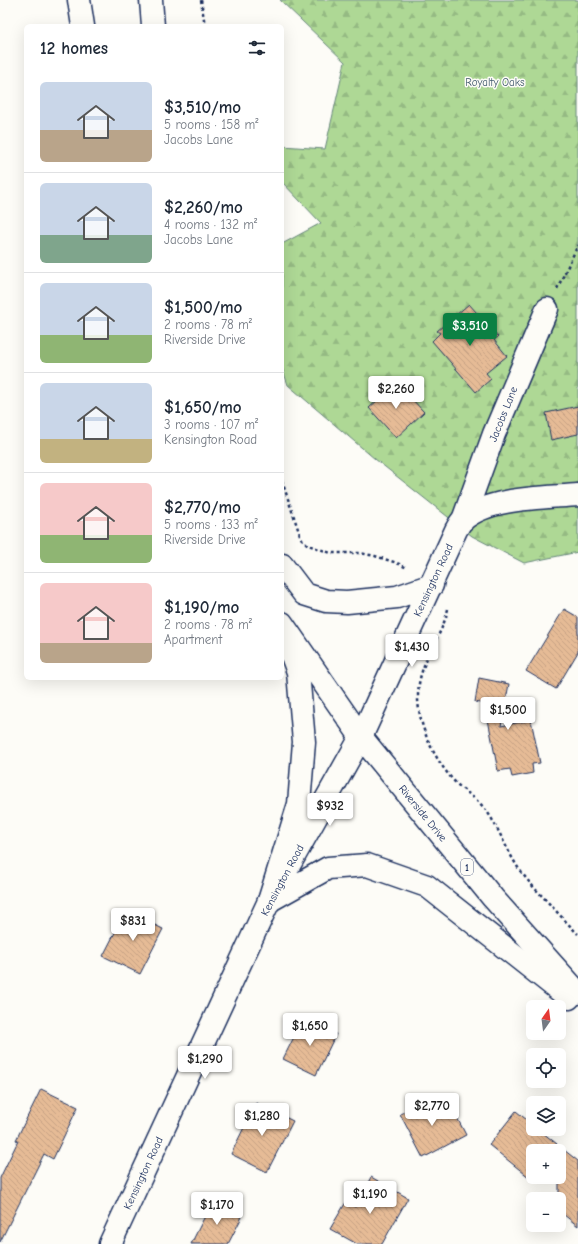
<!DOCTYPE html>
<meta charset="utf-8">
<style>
:root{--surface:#fff;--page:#f2f2f3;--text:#1f2937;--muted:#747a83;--line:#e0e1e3;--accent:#0b8043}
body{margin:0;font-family:"Comic Neue",sans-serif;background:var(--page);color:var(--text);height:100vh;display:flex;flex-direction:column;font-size:15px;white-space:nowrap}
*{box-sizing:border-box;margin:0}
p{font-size:13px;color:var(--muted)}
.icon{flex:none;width:22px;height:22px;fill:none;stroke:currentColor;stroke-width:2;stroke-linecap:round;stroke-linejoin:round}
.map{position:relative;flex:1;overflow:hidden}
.drawer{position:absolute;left:24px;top:24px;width:260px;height:656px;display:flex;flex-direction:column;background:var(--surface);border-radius:6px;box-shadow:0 4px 16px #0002}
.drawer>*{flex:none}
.needle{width:26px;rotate:14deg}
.controls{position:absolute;left:526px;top:1000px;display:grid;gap:8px}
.controls a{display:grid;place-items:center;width:40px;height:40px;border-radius:6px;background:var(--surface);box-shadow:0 4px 16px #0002;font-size:20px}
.price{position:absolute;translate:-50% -34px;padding:0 9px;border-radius:4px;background:#fff;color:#222;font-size:13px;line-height:26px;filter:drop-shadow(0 1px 2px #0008)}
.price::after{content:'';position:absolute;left:50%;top:24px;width:12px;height:9px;margin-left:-6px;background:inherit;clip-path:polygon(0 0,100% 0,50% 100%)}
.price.selected{background:var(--accent);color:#fff}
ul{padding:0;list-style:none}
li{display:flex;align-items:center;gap:12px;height:100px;padding:0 16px}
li+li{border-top:1px solid var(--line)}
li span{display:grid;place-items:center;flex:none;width:112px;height:80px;border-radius:6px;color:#555}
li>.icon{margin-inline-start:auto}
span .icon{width:48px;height:48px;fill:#fffc;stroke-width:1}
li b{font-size:17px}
h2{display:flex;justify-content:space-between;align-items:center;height:48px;padding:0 16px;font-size:17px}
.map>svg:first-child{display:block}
.forest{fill:url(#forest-firs);stroke:#64847a}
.building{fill:url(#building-back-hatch);stroke:#1b2f5e}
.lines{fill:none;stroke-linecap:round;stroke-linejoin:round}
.minor-casing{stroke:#1b2f5e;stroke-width:25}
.highway-casing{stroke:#1b2f5e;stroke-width:25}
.path{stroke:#1b2f5e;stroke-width:2.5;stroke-dasharray:3 3;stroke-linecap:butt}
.minor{stroke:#fdfcf7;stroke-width:22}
.highway{stroke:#fdfcf7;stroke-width:22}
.labels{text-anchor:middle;stroke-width:3;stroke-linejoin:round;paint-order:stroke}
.shield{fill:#fdfcf7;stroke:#5f6c8c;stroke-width:1}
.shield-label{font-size:10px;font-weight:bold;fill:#1b2f5e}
.park-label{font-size:11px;fill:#40596c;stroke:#fdfcf7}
.street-label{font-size:11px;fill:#1b2f5e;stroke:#fdfcf7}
</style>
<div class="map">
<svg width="578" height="1244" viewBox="0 0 578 1244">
<defs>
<pattern id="forest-firs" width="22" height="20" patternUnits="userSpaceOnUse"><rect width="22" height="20" fill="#aed895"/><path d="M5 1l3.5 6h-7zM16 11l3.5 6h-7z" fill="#95ba83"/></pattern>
<pattern id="building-back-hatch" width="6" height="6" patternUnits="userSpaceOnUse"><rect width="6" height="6" fill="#e6bb96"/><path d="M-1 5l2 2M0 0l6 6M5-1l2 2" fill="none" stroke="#c5a184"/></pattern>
</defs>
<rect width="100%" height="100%" fill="#fdfcf7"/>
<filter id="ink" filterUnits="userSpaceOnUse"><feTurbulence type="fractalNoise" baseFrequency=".025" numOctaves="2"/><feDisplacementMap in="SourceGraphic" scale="8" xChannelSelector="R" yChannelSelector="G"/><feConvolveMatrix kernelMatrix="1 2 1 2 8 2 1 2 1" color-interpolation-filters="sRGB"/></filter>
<g filter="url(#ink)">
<path class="forest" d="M280 0H578V552L524 563 472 536 375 459 288 385 282 367V244L321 223 282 182V146L325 149 345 62Z"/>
<g class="building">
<path d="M469 304 498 337 494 340 507 356 486 373 491 379 476 392 432 341 440 333 437 331Z"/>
<path d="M397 383 424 412 396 438 369 408Z"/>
<path d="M578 406V434L551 440 546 413Z"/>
<path d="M564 609 578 617V652L556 689 526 671Z"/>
<path d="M479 678 509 684 501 726 531 720 540 763 532 764 533 773 512 777 510 769 498 771 485 704 475 702Z"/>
<path d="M126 911 163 929 140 974 103 956Z"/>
<path d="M303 1019 336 1034 316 1075 283 1059Z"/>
<path d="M41 1089 78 1107 53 1159 44 1154 0 1242V1178L18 1141 16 1140Z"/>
<path d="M428 1100 434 1112 450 1104 466 1135 423 1158 400 1114Z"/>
<path d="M256 1103 293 1121 267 1172 231 1154Z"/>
<path d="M516 1111 533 1125V1129H538L557 1144 552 1151H533V1175L530 1178 489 1145Z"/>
<path d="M559 1146 578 1161V1226L559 1211Z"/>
<path d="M371 1177 408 1198 382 1244H357L330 1229 346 1202 355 1207Z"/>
<path d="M212 1202 242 1217 228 1244H191Z"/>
</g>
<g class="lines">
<defs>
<g id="minor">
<path d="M463 520 494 434 547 309"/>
<path d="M110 1244 269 901 361 737 456 530C458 527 460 522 463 520 489 497 545 498 578 495"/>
</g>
<g id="highway">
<path d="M79 0 83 26"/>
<path d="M151 0 153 26"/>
<path d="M282 565 304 594 326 601 347 602 397 597 432 585"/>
<path d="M282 623 361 737 493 898 578 993"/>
<path d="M269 901 328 868 367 865 427 886 569 998"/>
<path d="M269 901 299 804 304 742 298 672 288 645"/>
</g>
</defs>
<use href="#minor" class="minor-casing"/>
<use href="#highway" class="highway-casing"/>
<g class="path">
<path d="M201 0 205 26"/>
<path d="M557 289 578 245"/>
<path d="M282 481 301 538 308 545 331 553H360L375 556 397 563 407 568"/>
<path d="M448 609C441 641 418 660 418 697 418 728 437 765 459 786 470 795 482 803 490 816 500 832 507 850 517 866 525 878 535 889 545 899 556 911 567 923 578 934"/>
</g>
<use href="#minor" class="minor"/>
<use href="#highway" class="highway"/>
</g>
</g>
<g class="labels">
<rect class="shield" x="461" y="859" width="12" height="16" rx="3"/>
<g class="shield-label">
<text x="467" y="871">1</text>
</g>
<g class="park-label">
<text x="495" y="86">Royalty Oaks</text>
</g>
<g class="street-label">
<text transform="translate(503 414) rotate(-68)" y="4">Jacobs Lane</text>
<text transform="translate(433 580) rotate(-65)" y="4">Kensington Road</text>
<text transform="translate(423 813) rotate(51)" y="4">Riverside Drive</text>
<text transform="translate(282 880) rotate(-62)" y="4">Kensington Road</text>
<text transform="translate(143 1173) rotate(-65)" y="4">Kensington Road</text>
</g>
</g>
</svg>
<div class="controls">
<a><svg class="needle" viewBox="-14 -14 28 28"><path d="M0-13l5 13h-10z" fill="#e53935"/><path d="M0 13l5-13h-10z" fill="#747a83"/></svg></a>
<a><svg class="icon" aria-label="locate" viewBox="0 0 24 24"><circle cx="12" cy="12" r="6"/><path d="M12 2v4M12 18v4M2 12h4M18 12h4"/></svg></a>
<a><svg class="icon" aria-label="layers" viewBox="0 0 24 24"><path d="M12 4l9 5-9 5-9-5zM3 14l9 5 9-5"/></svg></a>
<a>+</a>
<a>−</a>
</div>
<b class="price selected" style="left:470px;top:347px">$3,510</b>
<b class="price" style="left:396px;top:410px">$2,260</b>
<b class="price" style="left:412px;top:668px">$1,430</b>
<b class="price" style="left:508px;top:731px">$1,500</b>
<b class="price" style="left:330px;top:827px">$932</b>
<b class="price" style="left:133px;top:942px">$831</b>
<b class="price" style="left:310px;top:1047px">$1,650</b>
<b class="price" style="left:205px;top:1080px">$1,290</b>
<b class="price" style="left:432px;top:1127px">$2,770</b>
<b class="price" style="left:262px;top:1137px">$1,280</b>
<b class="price" style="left:370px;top:1215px">$1,190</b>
<b class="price" style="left:217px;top:1226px">$1,170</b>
<section class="drawer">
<h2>12 homes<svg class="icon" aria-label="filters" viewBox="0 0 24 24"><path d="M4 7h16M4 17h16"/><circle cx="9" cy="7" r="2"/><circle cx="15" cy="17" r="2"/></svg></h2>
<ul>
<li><span style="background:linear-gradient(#c9d6e8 60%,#b9a48a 0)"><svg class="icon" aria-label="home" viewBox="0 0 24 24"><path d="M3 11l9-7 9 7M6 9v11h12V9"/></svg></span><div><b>$3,510/mo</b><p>5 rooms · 158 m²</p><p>Jacobs Lane</p></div></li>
<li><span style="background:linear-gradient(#c9d6e8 65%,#7fa58c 0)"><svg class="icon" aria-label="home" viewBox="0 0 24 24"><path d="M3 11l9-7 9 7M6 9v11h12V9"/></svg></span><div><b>$2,260/mo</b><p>4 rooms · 132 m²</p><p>Jacobs Lane</p></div></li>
<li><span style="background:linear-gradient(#c9d6e8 65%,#8fb573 0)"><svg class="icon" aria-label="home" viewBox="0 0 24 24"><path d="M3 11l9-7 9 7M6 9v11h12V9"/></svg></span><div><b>$1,500/mo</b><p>2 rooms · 78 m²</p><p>Riverside Drive</p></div></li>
<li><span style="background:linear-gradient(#c9d6e8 70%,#c2b280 0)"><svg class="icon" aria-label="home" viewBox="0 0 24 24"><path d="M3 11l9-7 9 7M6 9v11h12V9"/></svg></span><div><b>$1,650/mo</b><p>3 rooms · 107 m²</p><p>Kensington Road</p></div></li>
<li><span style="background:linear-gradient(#f6c9c9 65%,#8fb573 0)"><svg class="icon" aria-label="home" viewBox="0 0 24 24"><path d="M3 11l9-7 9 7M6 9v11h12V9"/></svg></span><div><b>$2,770/mo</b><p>5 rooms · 133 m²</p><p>Riverside Drive</p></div></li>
<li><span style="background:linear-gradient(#f6c9c9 75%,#b9a48a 0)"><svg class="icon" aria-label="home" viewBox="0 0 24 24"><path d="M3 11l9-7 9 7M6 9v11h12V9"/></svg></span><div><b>$1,190/mo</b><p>2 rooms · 78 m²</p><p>Apartment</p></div></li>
</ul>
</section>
</div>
